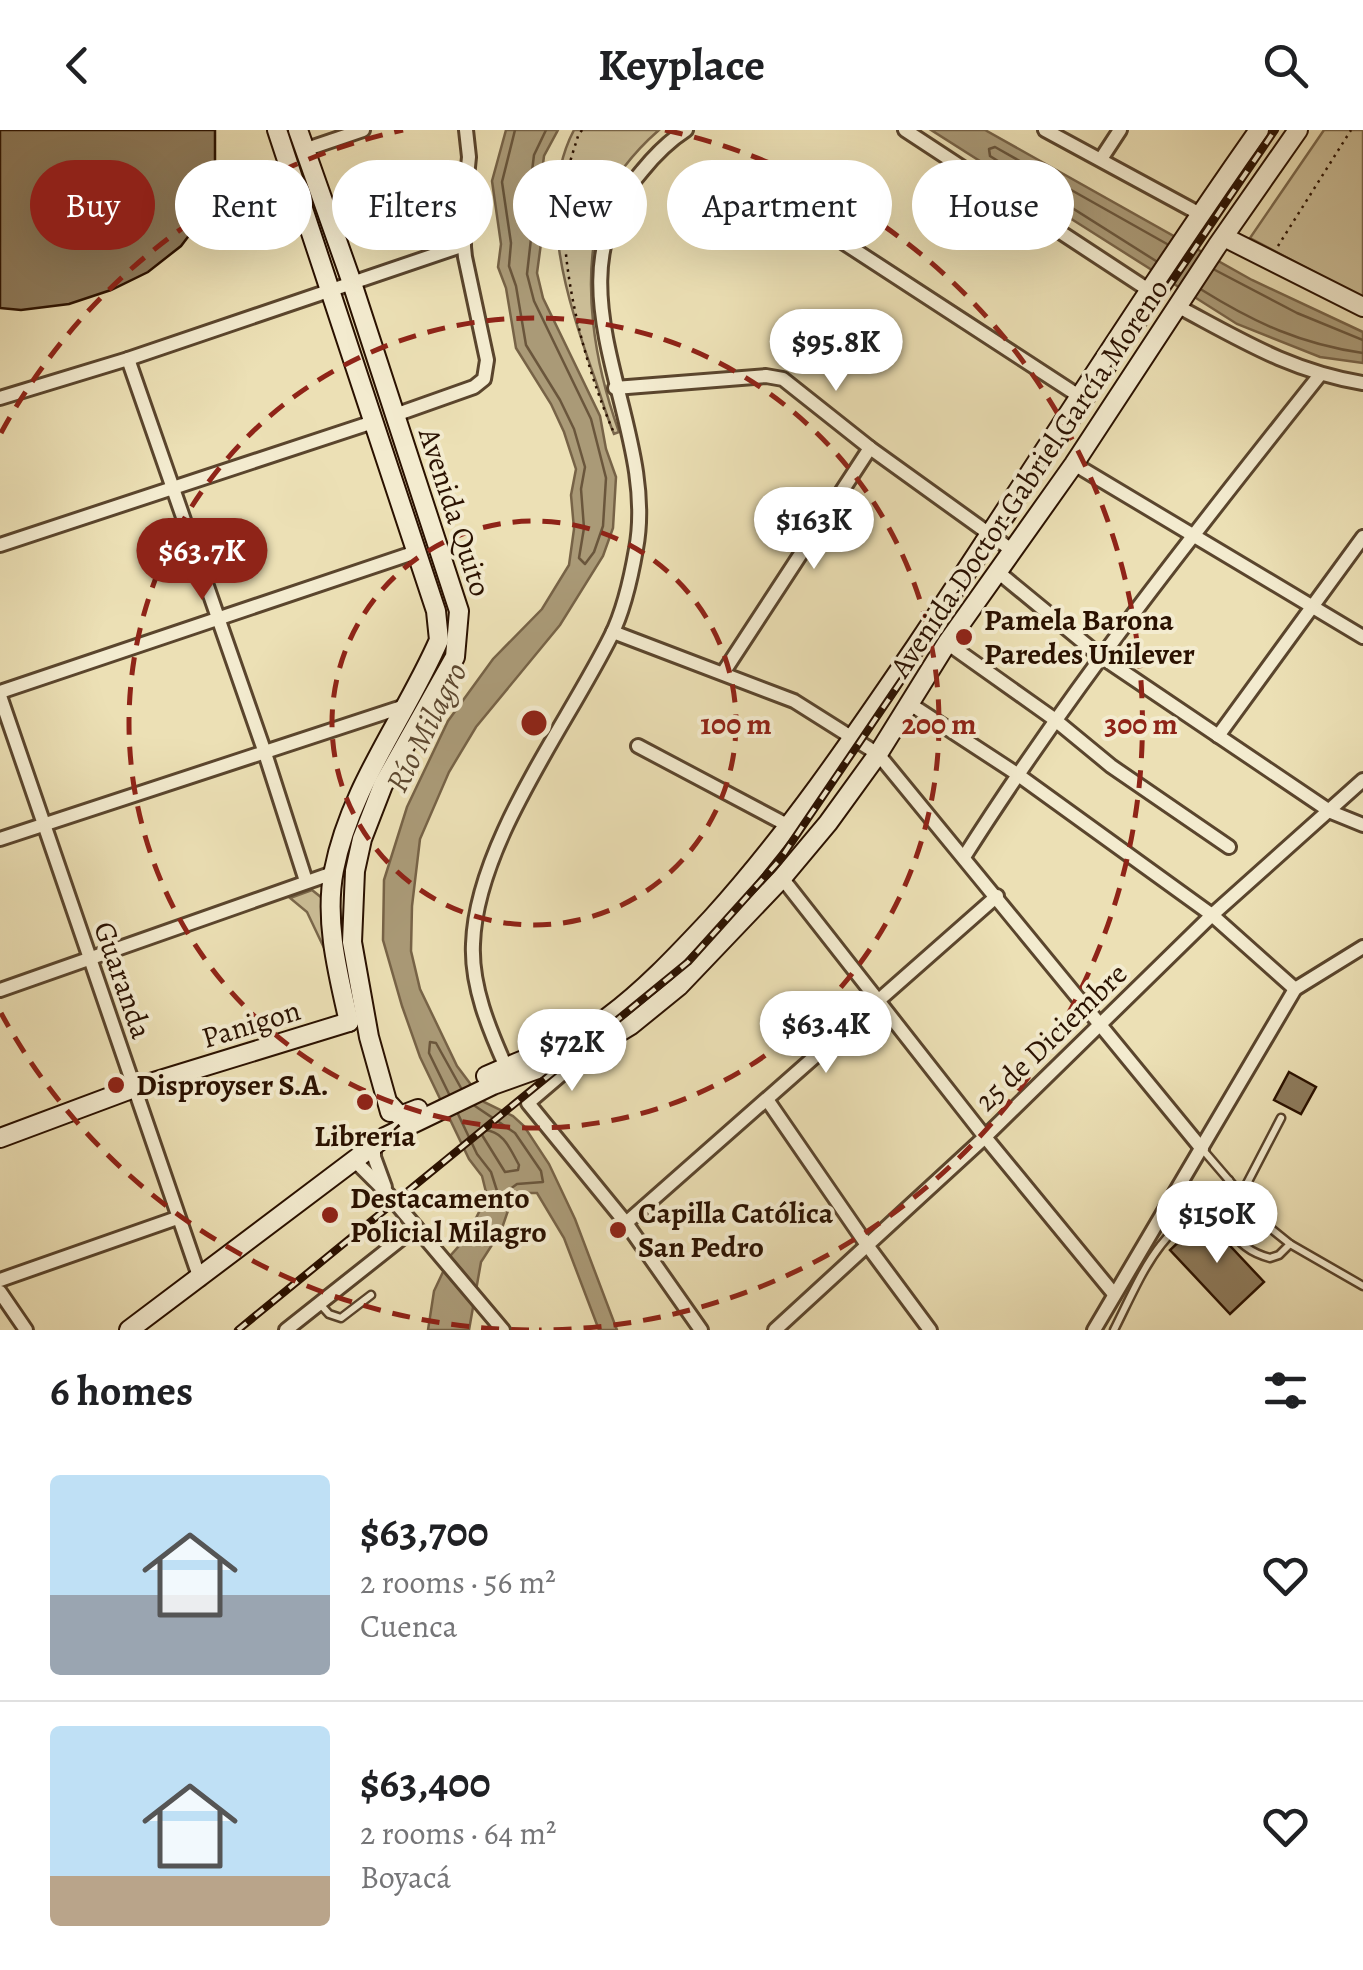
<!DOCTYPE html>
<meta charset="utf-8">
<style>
:root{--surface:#fff;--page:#f2f2f2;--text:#202124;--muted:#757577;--line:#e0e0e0;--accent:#8f2418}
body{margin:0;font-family:Alegreya,serif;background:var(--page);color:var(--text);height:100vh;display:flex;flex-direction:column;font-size:38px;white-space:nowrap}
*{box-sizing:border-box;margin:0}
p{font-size:32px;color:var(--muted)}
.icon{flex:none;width:55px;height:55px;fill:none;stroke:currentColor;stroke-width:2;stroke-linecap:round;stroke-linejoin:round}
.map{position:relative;height:1200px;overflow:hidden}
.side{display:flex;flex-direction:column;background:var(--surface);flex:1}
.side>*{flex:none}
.banner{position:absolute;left:30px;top:30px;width:1305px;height:90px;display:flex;gap:20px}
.price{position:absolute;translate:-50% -85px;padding:0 22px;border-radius:35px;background:#fff;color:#222;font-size:32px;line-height:65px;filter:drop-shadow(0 2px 5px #0008)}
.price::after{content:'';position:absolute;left:50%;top:60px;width:30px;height:22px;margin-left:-15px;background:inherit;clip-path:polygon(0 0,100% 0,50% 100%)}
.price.selected{background:var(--accent);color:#fff}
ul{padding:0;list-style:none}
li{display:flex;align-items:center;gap:30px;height:250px;padding:0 50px}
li+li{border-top:2px solid var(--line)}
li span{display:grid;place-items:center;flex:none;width:280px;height:200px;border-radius:10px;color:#555}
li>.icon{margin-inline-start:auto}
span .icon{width:120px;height:120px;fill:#fffc;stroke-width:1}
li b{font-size:42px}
h2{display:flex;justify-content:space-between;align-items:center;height:120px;padding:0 50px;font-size:42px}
.chip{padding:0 35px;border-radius:45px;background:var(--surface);box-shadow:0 10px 40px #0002;font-size:35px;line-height:90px}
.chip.selected{background:var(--accent);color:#fff}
header{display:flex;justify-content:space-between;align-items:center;height:130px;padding:0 50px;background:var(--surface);font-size:45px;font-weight:700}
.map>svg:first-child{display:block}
.green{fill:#cbbd96;stroke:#7a674b;stroke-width:2.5}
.water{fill:#aa9a77;stroke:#776347;stroke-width:2.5}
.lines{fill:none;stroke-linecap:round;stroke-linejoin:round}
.shore{stroke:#6a563c;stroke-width:2.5}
.building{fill:#8f7d5e;stroke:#2a1100;stroke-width:2.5}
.service-casing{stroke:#5a452d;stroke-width:11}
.minor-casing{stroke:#5a452d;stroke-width:18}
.secondary-casing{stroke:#2a1100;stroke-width:22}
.path{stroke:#2a1100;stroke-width:2.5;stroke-dasharray:2.5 5;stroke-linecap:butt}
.service{stroke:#f3ebcf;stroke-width:6}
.minor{stroke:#f3ebcf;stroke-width:12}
.secondary{stroke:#f3ebcf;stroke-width:18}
.rail-casing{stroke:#2a1100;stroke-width:8}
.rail{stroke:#f3ebcf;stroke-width:4;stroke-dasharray:11;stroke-linecap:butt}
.ring{fill:none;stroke:#8f2418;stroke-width:5;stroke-dasharray:18 12}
.poi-dot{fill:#8f2418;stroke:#f3ebcf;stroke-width:4}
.labels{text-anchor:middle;stroke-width:8;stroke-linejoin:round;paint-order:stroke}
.street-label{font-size:30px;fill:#2a1100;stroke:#f3ebcf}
.poi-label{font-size:30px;font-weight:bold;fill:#2a1100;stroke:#f3ebcf;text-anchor:start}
.water-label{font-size:32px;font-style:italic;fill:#5d4830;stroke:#f3ebcf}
.centre{fill:#8f2418;stroke:#f3ebcf;stroke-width:5}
.ring-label{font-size:30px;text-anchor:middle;font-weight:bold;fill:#8f2418;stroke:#f3ebcf;stroke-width:8;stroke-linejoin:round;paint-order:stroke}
</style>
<header><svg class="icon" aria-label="back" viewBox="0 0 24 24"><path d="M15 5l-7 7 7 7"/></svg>Keyplace<svg class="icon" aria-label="search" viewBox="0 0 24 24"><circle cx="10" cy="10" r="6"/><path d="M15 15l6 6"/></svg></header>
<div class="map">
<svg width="1363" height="1200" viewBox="0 0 1363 1200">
<rect width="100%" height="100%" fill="#ece0b5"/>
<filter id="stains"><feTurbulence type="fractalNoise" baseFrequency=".002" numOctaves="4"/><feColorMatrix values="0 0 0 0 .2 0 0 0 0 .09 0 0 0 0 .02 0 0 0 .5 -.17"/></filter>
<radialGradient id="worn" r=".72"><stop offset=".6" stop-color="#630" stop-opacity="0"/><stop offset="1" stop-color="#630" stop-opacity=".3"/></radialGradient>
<g class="green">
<path d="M574 0H659C636 20 609 51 601 81 580 151 595 235 619 302L614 304C606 285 601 266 594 246 568 172 535 74 574 0Z"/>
<path d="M1324 0H1363V168L1250 108Z"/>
<path d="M312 760 322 768 325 820 307 782 290 768Z"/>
</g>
<g class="water">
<path d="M506 0H558L544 26 539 65 544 91 537 143 543 168 600 286 606 319 616 347 613 398 603 426 560 495 476 597 449 642 420 709 412 776 411 821 420 859 457 936 484 972 513 986 524 996 549 1034 575 1089 617 1200H599L564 1108 537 1063H520L512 1069 501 1101 481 1132 469 1200H428L434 1161 451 1125 466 1108 487 1066 482 1046 469 1029 420 927 402 876 383 810 384 750 407 677 448 591 493 529 542 479 569 435 574 399 571 365 576 339 564 302 551 274 516 218 506 158 498 137 501 114 492 51Z"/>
<path d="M931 0H985L1252 150 1363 202V233L1320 227 1237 194Z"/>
</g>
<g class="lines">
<g class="shore">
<path d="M515 0 502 52 511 113 509 136 516 156 526 215 560 270 574 299 585 337 581 359 584 398 579 428 585 434 594 422 603 396 606 348 591 289 534 171 527 144 533 91 529 65 534 25 546 0"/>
<path d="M1156 131 990 26 989 19 995 17 1167 114"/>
<path d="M1215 140 1297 183 1363 210"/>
<path d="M1202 160C1255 193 1301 214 1363 223"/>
<path d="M449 964 429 923 430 912 436 913 461 958"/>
<path d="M458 984 477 1024 491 1042 498 1064H503L517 1054 543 1052 541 1041 515 1003 475 976"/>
<path d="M484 1000C504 1001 510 1019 519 1035L518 1040 505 1042 482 1005Z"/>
</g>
</g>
<g class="building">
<path d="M0 0H215V50L203 87 181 116 148 142 111 160 69 174 21 180 0 178Z"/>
<path d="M1289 942 1316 957 1301 984 1274 970Z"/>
<path d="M1204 1088 1264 1152 1230 1184 1170 1120Z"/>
</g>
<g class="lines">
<defs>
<g id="service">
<path d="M1203 1020 1269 1097 1290 1114 1363 1156"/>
<path d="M1229 1050C1217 1086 1232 1118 1270 1128L1279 1125 1290 1114"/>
<path d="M1241 1065 1281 988"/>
<path d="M320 1174 329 1184 341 1188 371 1165"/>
<path d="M1114 1200C1145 1138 1158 1098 1223 1067"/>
</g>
<g id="minor">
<path d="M905 0 1150 161"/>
<path d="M1045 0 1200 84"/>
<path d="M304 20 363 0"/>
<path d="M1101 29 1120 0"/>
<path d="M772 66 1082 268"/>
<path d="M1177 176C1241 210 1290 241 1363 253"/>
<path d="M128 229 264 620 306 751"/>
<path d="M615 258 766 246 783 249 870 318 1013 421"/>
<path d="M0 268 128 229 464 115"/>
<path d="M395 285 474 257 484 249 487 230 465 127 462 97 469 27 466 0"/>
<path d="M1074 334 1363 507"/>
<path d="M0 415 373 292"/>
<path d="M998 442 1100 526 1331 682 1363 695"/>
<path d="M613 502 794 571 878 624 1202 1019"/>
<path d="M947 513 1054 589 1111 636 1229 717"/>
<path d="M723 543 870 318"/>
<path d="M0 562 416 422"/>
<path d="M0 566 200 1149"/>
<path d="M910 574 1017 644 1212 785 1295 859"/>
<path d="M1218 606 1363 407"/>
<path d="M638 616 789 696"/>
<path d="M0 709 405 576"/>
<path d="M964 727C1071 558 1195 402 1319 246"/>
<path d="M782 748 985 1007 1114 1164"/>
<path d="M0 860 333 743"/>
<path d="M583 926 528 973 626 1093 701 1200"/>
<path d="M506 937C489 899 471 856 473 814 476 714 567 595 611 506 624 480 631 448 636 419 660 292 540 157 642 41 655 25 669 11 686 0"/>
<path d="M768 971 867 1115 930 1200"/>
<path d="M374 1015V1027L385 1057"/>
<path d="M355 1031 388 1064 503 1200"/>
<path d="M626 1093 997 766"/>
<path d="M0 1150 177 1088"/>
<path d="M0 1162 26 1200"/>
<path d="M286 1200 416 1097"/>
<path d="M775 1200 985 1007 1212 785 1363 650"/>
<path d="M1094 1200 1295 859 1363 817"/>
</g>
<g id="secondary">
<path d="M277 0 436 481 439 510C406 586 350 657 334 740 324 790 338 844 349 892"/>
<path d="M298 0 352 153 459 481 455 527 383 655 362 709 355 741 352 812 369 907 390 982"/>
<path d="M1226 108 1363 177"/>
<path d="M486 946C528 927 570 914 608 887 647 858 679 823 712 788 788 704 852 610 916 516 1031 344 1140 169 1259 0"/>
<path d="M390 975 400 986 418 979"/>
<path d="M0 1008 134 958 349 892"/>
<path d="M129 1200 385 1007 493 955 588 921 631 895 679 856 782 748 828 693 878 624 947 513 1074 334 1217 116 1298 0"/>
</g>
</defs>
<use href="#service" class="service-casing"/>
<use href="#minor" class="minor-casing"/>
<use href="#secondary" class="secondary-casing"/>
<g class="path">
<path d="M582 0 578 6C573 23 566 41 565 59 558 134 584 235 614 303"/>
<path d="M1278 116 1351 0"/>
</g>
<use href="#service" class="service"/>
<use href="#minor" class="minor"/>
<use href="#secondary" class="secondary"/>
<defs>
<path id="rail" d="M238 1200 688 832 779 731 1275 0"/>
</defs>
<use href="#rail" class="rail-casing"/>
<use href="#rail" class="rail"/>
</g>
<g class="ring">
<circle cx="534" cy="593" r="202"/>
<circle cx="534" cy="593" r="405"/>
<path d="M529 1200A607 607 0 0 1 1 883M1 303A607 607 0 0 1 403 0M665 0A607 607 0 0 1 539 1200"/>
</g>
<g class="poi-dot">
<circle cx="964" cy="507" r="10"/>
<circle cx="116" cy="955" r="10"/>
<circle cx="365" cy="972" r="10"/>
<circle cx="330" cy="1085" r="10"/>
<circle cx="618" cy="1100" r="10"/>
</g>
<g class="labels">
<g class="street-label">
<text transform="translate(1029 348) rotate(-56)" y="10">Avenida Doctor Gabriel García Moreno</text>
<text transform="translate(455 382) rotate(72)" y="10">Avenida Quito</text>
<text transform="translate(123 850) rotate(71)" y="10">Guaranda</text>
<text transform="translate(251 894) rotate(-17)" y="10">Panigon</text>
<text transform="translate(1051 907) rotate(-44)" y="10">25 de Diciembre</text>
</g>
<g class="poi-label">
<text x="984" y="500">Pamela Barona<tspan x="984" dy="34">Paredes Unilever</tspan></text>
<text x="136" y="965">Disproyser S.A.</text>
<text x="365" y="1016" text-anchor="middle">Librería</text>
<text x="350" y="1078">Destacamento<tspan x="350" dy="34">Policial Milagro</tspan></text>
<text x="638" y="1093">Capilla Católica<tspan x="638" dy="34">San Pedro</tspan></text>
</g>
<g class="water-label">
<text transform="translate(426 597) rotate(-63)" y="11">Río Milagro</text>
</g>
</g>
<circle cx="534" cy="593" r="15" class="centre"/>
<g class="ring-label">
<text x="736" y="604">100 m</text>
<text x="939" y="604">200 m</text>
<text x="1141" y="604">300 m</text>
</g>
<rect width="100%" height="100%" filter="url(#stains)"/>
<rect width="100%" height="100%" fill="url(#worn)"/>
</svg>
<b class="price" style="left:836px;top:264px">$95.8K</b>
<b class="price" style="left:814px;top:442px">$163K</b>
<b class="price selected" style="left:202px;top:473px">$63.7K</b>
<b class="price" style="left:826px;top:946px">$63.4K</b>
<b class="price" style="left:572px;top:964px">$72K</b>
<b class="price" style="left:1217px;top:1136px">$150K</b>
<div class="banner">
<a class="chip selected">Buy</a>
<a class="chip">Rent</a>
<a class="chip">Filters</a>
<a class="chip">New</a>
<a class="chip">Apartment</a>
<a class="chip">House</a>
</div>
</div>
<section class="side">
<h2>6 homes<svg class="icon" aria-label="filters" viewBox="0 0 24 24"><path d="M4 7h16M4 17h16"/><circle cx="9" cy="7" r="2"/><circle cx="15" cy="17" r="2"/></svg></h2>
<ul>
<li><span style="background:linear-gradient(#bfe0f5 60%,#9aa5b1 0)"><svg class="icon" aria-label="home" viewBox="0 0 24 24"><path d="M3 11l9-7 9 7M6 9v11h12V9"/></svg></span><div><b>$63,700</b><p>2 rooms · 56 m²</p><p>Cuenca</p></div><svg class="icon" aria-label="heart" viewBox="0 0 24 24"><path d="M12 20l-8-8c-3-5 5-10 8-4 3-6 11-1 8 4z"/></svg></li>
<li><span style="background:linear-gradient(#bfe0f5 75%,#b9a48a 0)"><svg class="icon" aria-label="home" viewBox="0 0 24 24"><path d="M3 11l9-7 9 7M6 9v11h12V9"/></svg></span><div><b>$63,400</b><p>2 rooms · 64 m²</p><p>Boyacá</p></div><svg class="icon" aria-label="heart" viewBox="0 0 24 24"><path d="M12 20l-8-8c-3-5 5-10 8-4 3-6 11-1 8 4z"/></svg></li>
</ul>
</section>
